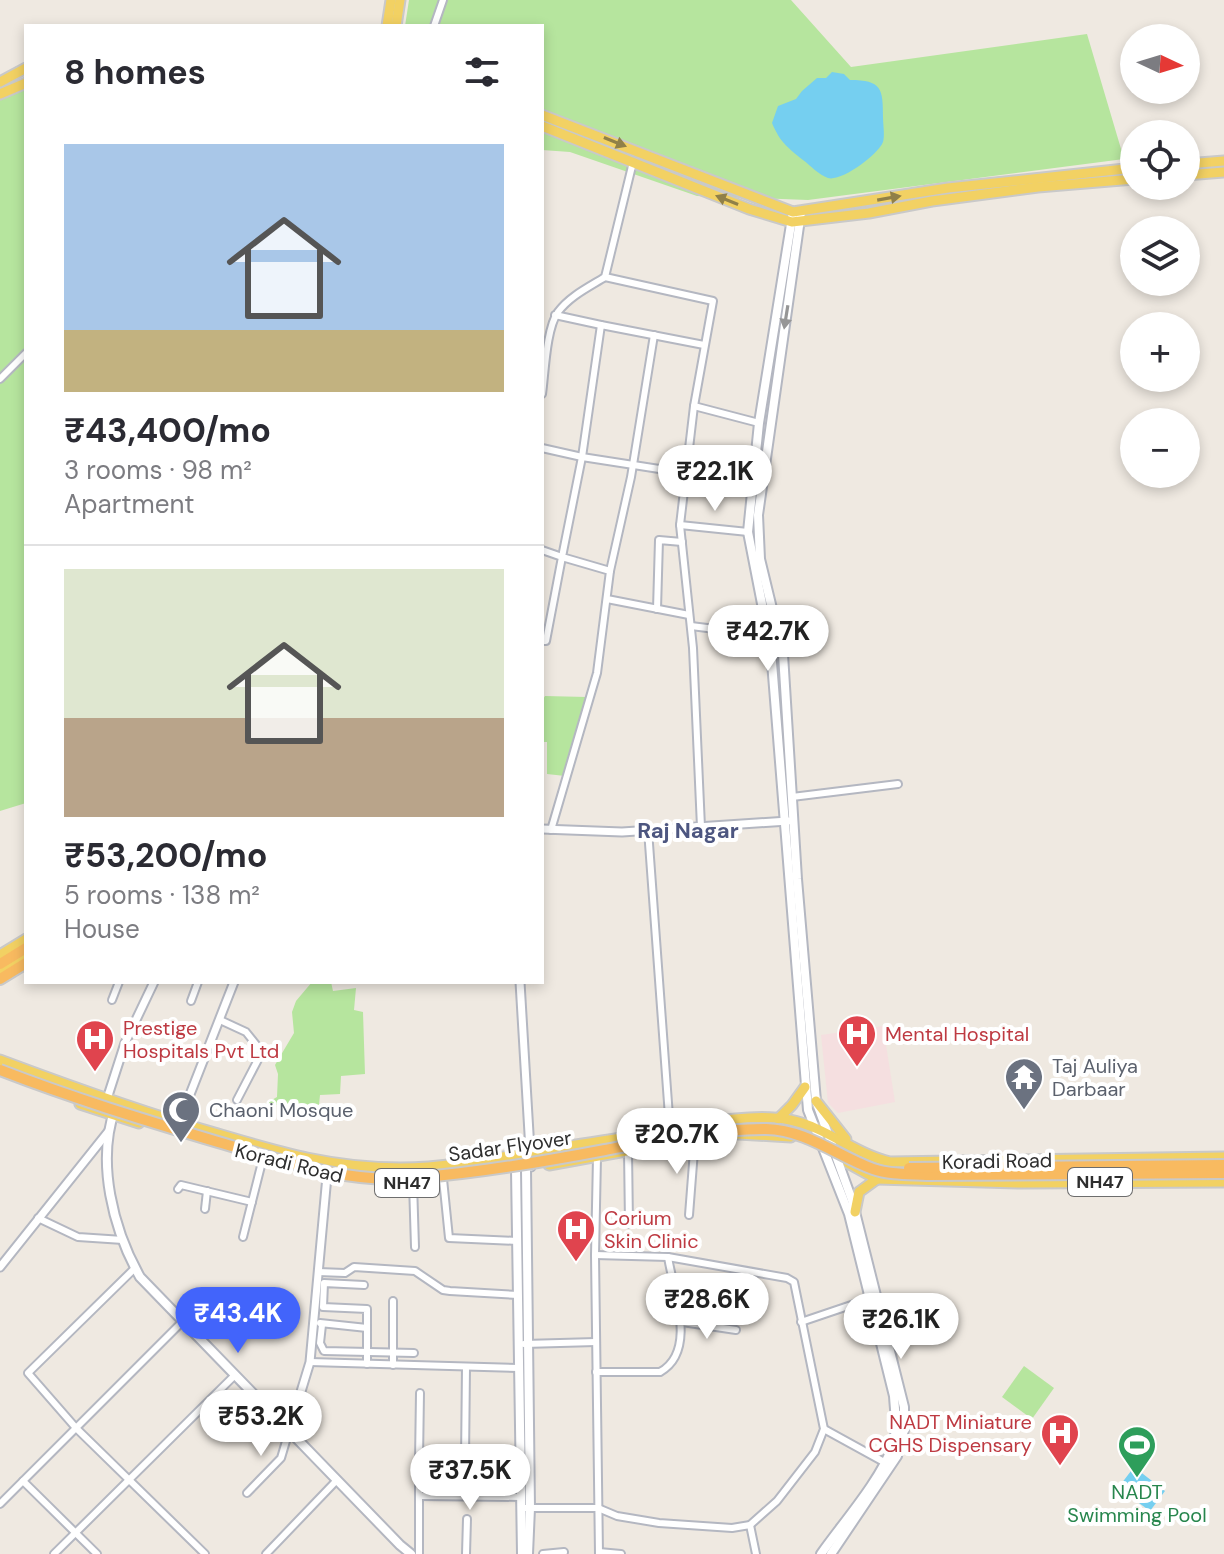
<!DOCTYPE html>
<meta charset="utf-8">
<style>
:root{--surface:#fff;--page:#f2f2f3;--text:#2b2b33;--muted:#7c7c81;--line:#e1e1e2;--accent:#4264fb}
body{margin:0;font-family:"DM Sans",sans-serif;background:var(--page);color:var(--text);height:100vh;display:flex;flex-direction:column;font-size:30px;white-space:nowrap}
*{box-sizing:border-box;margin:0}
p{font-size:26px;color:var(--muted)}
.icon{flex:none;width:44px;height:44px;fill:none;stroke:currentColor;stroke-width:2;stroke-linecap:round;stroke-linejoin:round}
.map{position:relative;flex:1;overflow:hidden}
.panel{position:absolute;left:24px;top:24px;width:520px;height:960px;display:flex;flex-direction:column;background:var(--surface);border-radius:0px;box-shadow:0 4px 12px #0003}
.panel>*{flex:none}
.needle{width:52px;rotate:94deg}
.fabs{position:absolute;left:1120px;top:24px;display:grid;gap:16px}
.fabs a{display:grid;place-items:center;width:80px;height:80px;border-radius:50%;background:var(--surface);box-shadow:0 4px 12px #0003;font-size:40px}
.price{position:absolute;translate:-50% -68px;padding:0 18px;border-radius:28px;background:#fff;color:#222;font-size:26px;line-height:52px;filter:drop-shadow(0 2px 4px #0008)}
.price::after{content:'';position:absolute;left:50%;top:48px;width:24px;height:18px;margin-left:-12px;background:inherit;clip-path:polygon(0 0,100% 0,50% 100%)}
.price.current{background:var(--accent);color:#fff}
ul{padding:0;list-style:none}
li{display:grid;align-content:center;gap:16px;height:424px;padding:0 40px}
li+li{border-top:2px solid var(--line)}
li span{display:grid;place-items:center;height:248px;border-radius:0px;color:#555}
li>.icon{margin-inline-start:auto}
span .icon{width:144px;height:144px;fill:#fffc;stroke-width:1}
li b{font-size:34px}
h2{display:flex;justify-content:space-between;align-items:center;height:96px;padding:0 40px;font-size:34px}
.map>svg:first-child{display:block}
.medical{fill:#f5dfe0}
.green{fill:#b6e59e}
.water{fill:#75cff0}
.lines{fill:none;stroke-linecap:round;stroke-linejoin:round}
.minor-casing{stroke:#b4b7c1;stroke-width:10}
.tertiary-casing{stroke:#b4b7c1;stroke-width:11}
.secondary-casing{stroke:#b4b7c1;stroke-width:12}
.primary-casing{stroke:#c9c9c9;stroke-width:13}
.trunk-casing{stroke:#c9c9c9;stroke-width:14}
.minor{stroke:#fff;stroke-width:6}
.tertiary{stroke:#fff;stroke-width:7}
.secondary{stroke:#fff;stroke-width:8}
.primary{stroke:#f2d163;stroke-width:9}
.trunk{stroke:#f8ba60;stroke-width:10}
.trunk-bridge-casing{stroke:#c9c9c9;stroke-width:14;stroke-linecap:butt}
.trunk-bridge{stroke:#f8ba60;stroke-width:10}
.oneway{fill:#908048}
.oneway2{fill:#969696}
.labels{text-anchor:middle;stroke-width:8;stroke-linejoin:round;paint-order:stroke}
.shield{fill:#fff;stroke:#6d6d6d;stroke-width:2}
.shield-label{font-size:18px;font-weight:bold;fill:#2e2e2e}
.health-label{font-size:20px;fill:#be3a42;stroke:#fff;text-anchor:start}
.worship-label{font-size:20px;fill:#5b616d;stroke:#fff;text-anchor:start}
.street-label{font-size:20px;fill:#2e2e2e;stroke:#fff}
.leisure-label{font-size:20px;fill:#27864d;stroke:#fff}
.neighbourhood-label{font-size:22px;font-weight:bold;fill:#4d5680;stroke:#fff}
</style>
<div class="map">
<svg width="1224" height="1554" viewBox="0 0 1224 1554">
<rect width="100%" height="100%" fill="#efe9e1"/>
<path class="medical" d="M883 1026 895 1102 838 1113 828 1103 821 1035Z"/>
<g class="green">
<path d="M409 0H791L851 67 1087 34 1124 159 808 200 697 196 570 152 542 150V26H405Z"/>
<path d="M26 85V803L0 811V96Z"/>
<path d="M545 696 587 697 565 776 547 774V742H542V701Z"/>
<path d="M312 982H331L333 991 356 988 354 1010 363 1012 365 1074 341 1076 340 1094 320 1095 319 1105H263L277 1097 278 1074 275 1065 294 1033 292 1012 296 1001Z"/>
<path d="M1024 1366 1054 1388 1032 1419 1002 1397Z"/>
</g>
<g class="water">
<path d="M832 72 844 74 850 80C882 80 883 89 883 117 883 124 885 136 883 142 878 155 841 182 828 178 819 175 811 166 803 160 787 147 780 142 772 123L778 106 796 99 802 91 817 78H826Z"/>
<path d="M1134 1467 1165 1491 1150 1511 1132 1498 1128 1502 1115 1492Z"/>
</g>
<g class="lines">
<defs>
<g id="minor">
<path d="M434 26 443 0"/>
<path d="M605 277 713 301 694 406 680 525 693 648 701 827"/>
<path d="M555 315 601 325"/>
<path d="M0 379 26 353"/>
<path d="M542 394C545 373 546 329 558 312 570 296 589 287 605 277L633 162"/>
<path d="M694 406 759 423"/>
<path d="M542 448 582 457 685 473"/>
<path d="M680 525 748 532"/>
<path d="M542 550 562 557 546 641H542"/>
<path d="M610 571 631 477 654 335"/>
<path d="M607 599 689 615"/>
<path d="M657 609 659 540 682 542"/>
<path d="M691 626 723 630 766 625"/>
<path d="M792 797 898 784"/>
<path d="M551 830 597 673 610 571 562 557 582 457 601 325 704 345"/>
<path d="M648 830 670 1130"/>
<path d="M112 1000 119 982"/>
<path d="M191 1001 198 982"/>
<path d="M220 1020 246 1032 262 1052 237 1100"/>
<path d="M628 1151 629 1224"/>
<path d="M597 1157 595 1255 599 1554"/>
<path d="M443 1179 449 1238 517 1241"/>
<path d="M413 1183 415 1247"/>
<path d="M178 1189 181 1185 252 1202"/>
<path d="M205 1209 207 1191"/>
<path d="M689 1215 695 1138"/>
<path d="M38 1218 78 1237 123 1240"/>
<path d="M243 1237 263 1158"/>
<path d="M135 1268 28 1373 76 1428 205 1554"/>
<path d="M318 1272 345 1273 354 1267 415 1271 443 1290 450 1291 518 1295"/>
<path d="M364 1285 324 1283 323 1307 367 1309V1364"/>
<path d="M393 1301V1365"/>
<path d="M682 1322 736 1330"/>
<path d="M801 1322 869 1299"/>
<path d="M320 1323 367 1328"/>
<path d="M322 1325 320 1343 324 1351 414 1353"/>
<path d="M524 1344 596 1342"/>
<path d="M310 1362 519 1368"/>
<path d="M596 1372H660C698 1351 673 1290 668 1257"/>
<path d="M824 1429 884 1462"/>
<path d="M419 1460 420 1393"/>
<path d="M465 1460 466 1367"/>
<path d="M23 1481 97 1554"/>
<path d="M247 1493 281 1458 289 1431"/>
<path d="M419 1496 522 1497"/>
<path d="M0 1504 183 1321"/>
<path d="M522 1508H598L617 1516 659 1523 732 1528 750 1525 777 1501 815 1452 824 1429 794 1282 787 1278 668 1257 595 1255"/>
<path d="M750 1525 756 1554"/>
<path d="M599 1552 621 1554"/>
<path d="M54 1554 235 1375"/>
<path d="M266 1554 337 1480"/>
<path d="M419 1554V1460H520"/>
<path d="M466 1554 467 1519"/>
<path d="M543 1554 564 1552"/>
</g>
<g id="tertiary">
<path d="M542 829 622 832 788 821"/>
<path d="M520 982 531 1167"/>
<path d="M106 1102 125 1043 154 982"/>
<path d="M178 1125 234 982"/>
<path d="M0 1267 108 1132"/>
<path d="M289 1431 310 1362 327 1176"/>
</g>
<g id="secondary">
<path d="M793 212 759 423 748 532 771 650 808 1110 849 1214 894 1396C895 1413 898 1429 893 1445 881 1480 842 1524 821 1554"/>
<path d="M801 212 758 515 760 559 783 654 797 879 816 1101 852 1200 904 1407V1430L897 1456 831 1554"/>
<path d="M115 1109C96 1162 113 1229 140 1277L400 1545 411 1554"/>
<path d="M526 1169 530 1508 528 1554"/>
<path d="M516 1170 522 1554"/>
</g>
<g id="primary">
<path d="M387 26 391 0"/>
<path d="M396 26 400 0"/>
<path d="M0 82 26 68"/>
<path d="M0 94 26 83"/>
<path d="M542 115 793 212 948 188 1134 168"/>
<path d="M542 126 749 209 792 222 869 213 932 201 1038 187 1134 179"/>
<path d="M1186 164 1224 161"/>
<path d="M1186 175 1224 172"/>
<path d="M0 955 26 939"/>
<path d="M0 972 26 956"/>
<path d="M0 1060C72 1087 144 1113 218 1134 282 1153 332 1168 401 1168 443 1168 486 1160 527 1153 571 1145 615 1140 658 1132 698 1125 750 1112 790 1120 826 1127 855 1154 890 1162L1224 1157"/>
<path d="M816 1101 846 1139"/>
<path d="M80 1104 139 1123"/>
<path d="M778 1119 792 1105 805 1087"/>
<path d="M738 1134 791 1137"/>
<path d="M848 1163 877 1179 1020 1183 1224 1182"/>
<path d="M549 1165 664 1144"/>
<path d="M855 1212 859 1192 877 1179"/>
</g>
<g id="trunk">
<path d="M0 964 26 948"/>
<path d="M0 979 26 963"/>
</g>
</defs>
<use href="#minor" class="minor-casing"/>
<use href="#tertiary" class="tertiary-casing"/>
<use href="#secondary" class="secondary-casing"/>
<use href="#primary" class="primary-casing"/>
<use href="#trunk" class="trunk-casing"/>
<use href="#minor" class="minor"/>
<use href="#tertiary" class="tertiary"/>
<use href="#secondary" class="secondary"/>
<use href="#primary" class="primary"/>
<use href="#trunk" class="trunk"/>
<defs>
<g id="trunk-bridge">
<path d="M0 1070C72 1098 144 1120 218 1142 281 1160 346 1184 413 1178 477 1173 542 1162 605 1150 658 1140 712 1129 766 1129 807 1130 837 1156 873 1169 890 1175 909 1174 927 1175L1224 1173"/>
<path d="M909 1168 1224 1165"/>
</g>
</defs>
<use href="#trunk-bridge" class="trunk-bridge-casing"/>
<use href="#trunk-bridge" class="trunk-bridge"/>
</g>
<defs><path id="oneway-solid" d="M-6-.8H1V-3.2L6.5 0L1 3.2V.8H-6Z" transform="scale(2)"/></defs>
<g class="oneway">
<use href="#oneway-solid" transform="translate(615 142) rotate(22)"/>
<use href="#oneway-solid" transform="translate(889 198) rotate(-10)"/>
<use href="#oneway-solid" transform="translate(727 200) rotate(-158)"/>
</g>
<use class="oneway2" href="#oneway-solid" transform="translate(786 317) rotate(99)"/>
<defs>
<symbol id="hospital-pin" viewBox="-11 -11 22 30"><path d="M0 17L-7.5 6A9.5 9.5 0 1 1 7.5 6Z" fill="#e0444e" stroke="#fff"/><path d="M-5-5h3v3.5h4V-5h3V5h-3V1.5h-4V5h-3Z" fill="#fff"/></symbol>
<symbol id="temple-pin" viewBox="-11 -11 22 30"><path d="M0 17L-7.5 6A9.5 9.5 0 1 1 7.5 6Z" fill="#6b7280" stroke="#fff"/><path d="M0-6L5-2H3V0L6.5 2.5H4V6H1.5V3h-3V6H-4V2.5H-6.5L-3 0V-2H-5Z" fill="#fff"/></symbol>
<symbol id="mosque-pin" viewBox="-11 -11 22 30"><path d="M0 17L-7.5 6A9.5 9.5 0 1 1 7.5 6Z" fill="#6b7280" stroke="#fff"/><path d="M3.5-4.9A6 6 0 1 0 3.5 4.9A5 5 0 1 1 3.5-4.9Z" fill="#fff"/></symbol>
<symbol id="stadium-pin" viewBox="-11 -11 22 30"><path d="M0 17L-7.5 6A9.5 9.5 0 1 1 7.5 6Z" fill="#2e9e5b" stroke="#fff"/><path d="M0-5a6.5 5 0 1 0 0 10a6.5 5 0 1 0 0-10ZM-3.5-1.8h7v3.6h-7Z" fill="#fff"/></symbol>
</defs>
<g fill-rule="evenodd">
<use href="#hospital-pin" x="835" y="1012" width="44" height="60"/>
<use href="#hospital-pin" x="73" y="1017" width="44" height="60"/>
<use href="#temple-pin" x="1002" y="1055" width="44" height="60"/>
<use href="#mosque-pin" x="159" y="1088" width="44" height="60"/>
<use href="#hospital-pin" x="554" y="1207" width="44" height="60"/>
<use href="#hospital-pin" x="1038" y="1411" width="44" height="60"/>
<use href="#stadium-pin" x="1115" y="1423" width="44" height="60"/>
</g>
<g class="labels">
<g class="shield">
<rect x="1068" y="1168" width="64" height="28" rx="6"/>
<rect x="375" y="1169" width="64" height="28" rx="6"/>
</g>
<g class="shield-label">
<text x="1100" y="1188">NH47</text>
<text x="407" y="1189">NH47</text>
</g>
<g class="health-label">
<text x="123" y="1035">Prestige<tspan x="123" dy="23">Hospitals Pvt Ltd</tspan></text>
<text x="885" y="1041">Mental Hospital</text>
<text x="604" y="1225">Corium<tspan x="604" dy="23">Skin Clinic</tspan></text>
<text x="1032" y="1429" text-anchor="end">NADT Miniature<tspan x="1032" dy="23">CGHS Dispensary</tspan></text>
</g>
<g class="worship-label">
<text x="1052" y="1073">Taj Auliya<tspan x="1052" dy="23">Darbaar</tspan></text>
<text x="209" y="1117">Chaoni Mosque</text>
</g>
<g class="street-label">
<text transform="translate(510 1146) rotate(-8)" y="7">Sadar Flyover</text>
<text transform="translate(997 1161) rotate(-1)" y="7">Koradi Road</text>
<text transform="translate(289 1163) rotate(14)" y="7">Koradi Road</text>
</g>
<g class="leisure-label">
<text x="1137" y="1499">NADT<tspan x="1137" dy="23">Swimming Pool</tspan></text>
</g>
<g class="neighbourhood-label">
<text x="688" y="838">Raj Nagar</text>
</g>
</g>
</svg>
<div class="fabs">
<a><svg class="needle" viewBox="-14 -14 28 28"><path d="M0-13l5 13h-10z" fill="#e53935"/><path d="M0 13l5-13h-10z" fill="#7c7c81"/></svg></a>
<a><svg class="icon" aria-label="locate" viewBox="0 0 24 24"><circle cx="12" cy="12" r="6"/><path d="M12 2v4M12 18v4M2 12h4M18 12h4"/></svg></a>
<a><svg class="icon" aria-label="layers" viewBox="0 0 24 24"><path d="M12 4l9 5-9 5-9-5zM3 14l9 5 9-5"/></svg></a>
<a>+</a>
<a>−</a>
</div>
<b class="price" style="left:715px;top:513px">₹22.1K</b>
<b class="price" style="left:768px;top:673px">₹42.7K</b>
<b class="price" style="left:677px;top:1176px">₹20.7K</b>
<b class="price" style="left:707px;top:1341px">₹28.6K</b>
<b class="price current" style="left:238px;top:1355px">₹43.4K</b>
<b class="price" style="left:901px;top:1361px">₹26.1K</b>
<b class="price" style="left:261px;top:1458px">₹53.2K</b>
<b class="price" style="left:470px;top:1512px">₹37.5K</b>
<section class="panel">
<h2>8 homes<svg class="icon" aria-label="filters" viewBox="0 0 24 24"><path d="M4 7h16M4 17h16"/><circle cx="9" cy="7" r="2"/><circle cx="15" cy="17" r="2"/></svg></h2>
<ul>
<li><span style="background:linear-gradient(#a9c7e8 75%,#c2b280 0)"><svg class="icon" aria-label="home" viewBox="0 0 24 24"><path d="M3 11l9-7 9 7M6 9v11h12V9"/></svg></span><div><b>₹43,400/mo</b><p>3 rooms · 98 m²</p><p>Apartment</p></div></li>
<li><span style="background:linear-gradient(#dfe7d0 60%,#b9a48a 0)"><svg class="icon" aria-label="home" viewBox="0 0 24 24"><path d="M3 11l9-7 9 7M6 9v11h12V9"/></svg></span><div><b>₹53,200/mo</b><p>5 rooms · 138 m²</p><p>House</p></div></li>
</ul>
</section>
</div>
